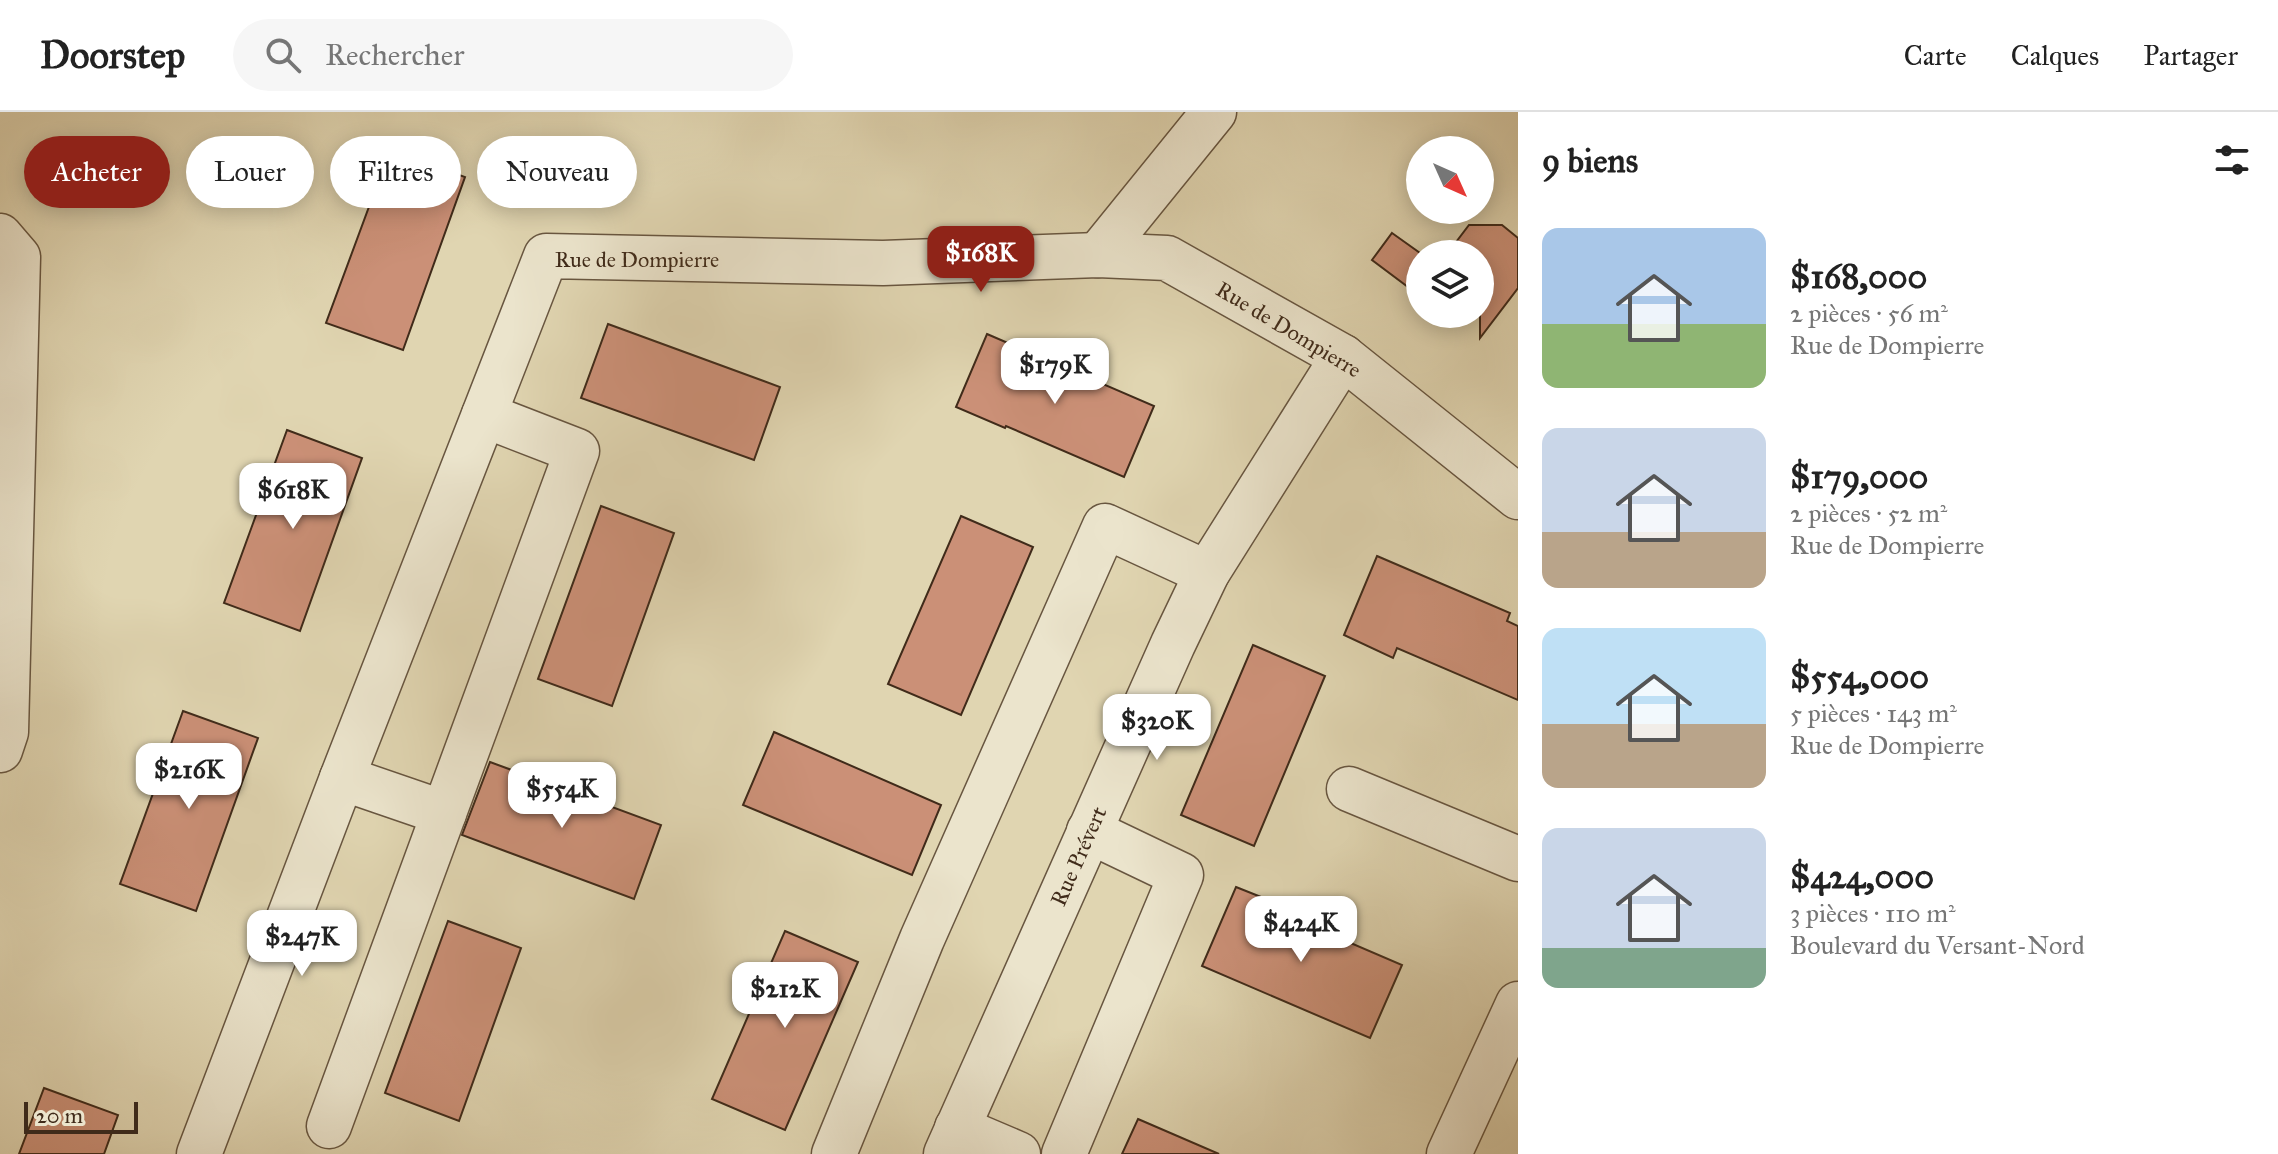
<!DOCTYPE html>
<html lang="fr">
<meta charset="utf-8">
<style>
:root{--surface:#fff;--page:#f6f6f6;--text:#222;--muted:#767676;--line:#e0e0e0;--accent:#8f2418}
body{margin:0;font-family:"IM FELL Great Primer",serif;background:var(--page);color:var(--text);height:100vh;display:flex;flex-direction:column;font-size:30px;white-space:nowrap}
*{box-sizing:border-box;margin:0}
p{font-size:26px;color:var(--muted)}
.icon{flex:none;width:44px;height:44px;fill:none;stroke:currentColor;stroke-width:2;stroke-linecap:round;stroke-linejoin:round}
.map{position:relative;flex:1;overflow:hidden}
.details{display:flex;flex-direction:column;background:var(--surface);width:760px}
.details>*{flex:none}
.hud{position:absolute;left:24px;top:24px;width:760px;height:72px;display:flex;gap:16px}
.needle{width:52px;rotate:135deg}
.tools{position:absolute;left:1406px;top:24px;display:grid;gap:16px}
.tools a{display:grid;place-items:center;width:88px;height:88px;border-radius:50%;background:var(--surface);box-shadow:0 4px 20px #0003;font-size:40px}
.scale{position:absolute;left:24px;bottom:20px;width:114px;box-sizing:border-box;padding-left:8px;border:4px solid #402b1a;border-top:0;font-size:22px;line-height:28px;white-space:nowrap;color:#402b1a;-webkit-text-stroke:6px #ebe4cc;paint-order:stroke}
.price{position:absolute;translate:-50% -68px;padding:0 18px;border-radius:16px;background:#fff;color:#222;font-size:26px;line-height:52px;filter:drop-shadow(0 2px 4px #0008)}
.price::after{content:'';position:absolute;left:50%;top:48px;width:24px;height:18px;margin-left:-12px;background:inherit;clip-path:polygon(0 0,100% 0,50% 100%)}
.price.on{background:var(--accent);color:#fff}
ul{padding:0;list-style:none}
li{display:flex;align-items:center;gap:24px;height:200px;padding:0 24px}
li span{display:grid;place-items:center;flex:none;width:224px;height:160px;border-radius:16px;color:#555}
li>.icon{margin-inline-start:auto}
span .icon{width:96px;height:96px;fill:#fffc;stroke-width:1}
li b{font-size:34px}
h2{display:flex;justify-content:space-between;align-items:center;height:96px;padding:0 24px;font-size:34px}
.tag{padding:0 28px;border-radius:36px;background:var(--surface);box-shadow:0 4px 20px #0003;font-size:28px;line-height:72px}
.tag.on{background:var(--accent);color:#fff}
header{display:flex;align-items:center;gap:48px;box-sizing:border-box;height:112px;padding:0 40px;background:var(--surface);border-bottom:2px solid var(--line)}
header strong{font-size:38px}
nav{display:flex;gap:44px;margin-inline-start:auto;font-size:28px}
.search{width:560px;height:72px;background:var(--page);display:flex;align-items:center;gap:20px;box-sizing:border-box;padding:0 28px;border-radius:44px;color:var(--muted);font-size:30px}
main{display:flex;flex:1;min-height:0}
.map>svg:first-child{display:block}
.building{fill:#cb9077;stroke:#402b1a;stroke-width:2}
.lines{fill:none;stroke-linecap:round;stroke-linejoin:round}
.minor-casing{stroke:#685640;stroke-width:47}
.minor{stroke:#ebe4cc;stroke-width:44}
.labels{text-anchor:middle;stroke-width:7;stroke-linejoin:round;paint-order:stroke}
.street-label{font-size:22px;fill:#402b1a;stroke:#ebe4cc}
</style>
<header>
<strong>Doorstep</strong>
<div class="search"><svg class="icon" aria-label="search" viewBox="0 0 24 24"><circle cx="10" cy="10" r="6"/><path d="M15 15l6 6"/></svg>Rechercher</div>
<nav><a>Carte</a><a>Calques</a><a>Partager</a></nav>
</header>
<main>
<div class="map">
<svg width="1518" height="1042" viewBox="0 0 1518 1042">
<rect width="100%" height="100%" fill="#e0d5b1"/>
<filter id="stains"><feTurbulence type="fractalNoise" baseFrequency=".0025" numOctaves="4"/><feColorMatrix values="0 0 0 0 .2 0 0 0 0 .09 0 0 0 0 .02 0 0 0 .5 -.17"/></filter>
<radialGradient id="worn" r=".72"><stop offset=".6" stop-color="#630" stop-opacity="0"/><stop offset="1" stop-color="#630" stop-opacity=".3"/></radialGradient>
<g class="building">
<path d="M390 38 465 65 403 238 326 211Z"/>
<path d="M1469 113H1502L1518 126V176L1480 226V142H1447Z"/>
<path d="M1392 121 1420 141V184L1372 148Z"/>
<path d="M608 212 780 275 754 348 581 286Z"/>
<path d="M987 222 1154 294 1124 365 1006 314 1005 316 956 295Z"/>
<path d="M287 318 362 346 300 519 224 491Z"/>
<path d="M601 394 674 421 612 594 538 567Z"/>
<path d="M961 404 1033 435 961 603 888 572Z"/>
<path d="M1377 444 1510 501 1507 509 1518 514V588L1397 536 1393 546 1344 523Z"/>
<path d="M1253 533 1325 564 1254 734 1181 703Z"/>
<path d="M183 599 258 626 196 799 120 772Z"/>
<path d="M774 620 941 693 912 763 743 693Z"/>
<path d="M490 650 661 713 634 787 462 723Z"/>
<path d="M1236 775 1286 795 1283 802 1402 853 1370 926 1202 854Z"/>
<path d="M448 809 521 836 459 1009 385 981Z"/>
<path d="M785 819 858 850 785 1018 712 987Z"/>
<path d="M44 976 118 1003 104 1042H19Z"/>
<path d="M1138 1007 1219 1042H1122Z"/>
</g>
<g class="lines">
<defs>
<g id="minor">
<path d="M0 124 18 145 6 620 0 638"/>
<path d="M1098 143 1214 0"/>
<path d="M342 666 444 701"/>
<path d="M1349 677 1518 747"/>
<path d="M329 1014 577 339 484 303"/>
<path d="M957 1016 1018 1042"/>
<path d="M199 1042 342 666 546 144 883 151 1098 143 1167 146 1343 245 1518 385"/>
<path d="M834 1042 922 827 1105 414 1207 461"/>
<path d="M946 1042 1173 532 1207 461 1343 245"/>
<path d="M1064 1042 1181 763 1089 719"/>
<path d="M1449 1042 1518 892"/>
</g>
</defs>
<use href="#minor" class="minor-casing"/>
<use href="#minor" class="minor"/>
</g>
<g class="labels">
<g class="street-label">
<text x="637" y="155">Rue de Dompierre</text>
<text transform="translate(1289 217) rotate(31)" y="8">Rue de Dompierre</text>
<text transform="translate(1078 744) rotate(-66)" y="8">Rue Prévert</text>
</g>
</g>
<rect width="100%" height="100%" filter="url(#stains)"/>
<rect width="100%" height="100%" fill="url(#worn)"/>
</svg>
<div class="tools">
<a><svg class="needle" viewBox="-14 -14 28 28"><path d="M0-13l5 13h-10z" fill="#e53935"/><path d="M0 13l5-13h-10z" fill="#767676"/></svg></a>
<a><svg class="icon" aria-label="layers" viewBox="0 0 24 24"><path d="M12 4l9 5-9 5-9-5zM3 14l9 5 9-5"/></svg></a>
</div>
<div class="scale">20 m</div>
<b class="price on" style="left:981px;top:182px">$168K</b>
<b class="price" style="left:1055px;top:294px">$179K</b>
<b class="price" style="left:293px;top:419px">$618K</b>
<b class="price" style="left:1157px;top:650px">$320K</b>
<b class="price" style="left:189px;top:699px">$216K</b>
<b class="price" style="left:562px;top:718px">$554K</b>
<b class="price" style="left:1301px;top:852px">$424K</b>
<b class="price" style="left:302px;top:866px">$247K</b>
<b class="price" style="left:785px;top:918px">$212K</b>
<div class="hud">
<a class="tag on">Acheter</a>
<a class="tag">Louer</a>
<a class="tag">Filtres</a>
<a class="tag">Nouveau</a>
</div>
</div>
<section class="details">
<h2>9 biens<svg class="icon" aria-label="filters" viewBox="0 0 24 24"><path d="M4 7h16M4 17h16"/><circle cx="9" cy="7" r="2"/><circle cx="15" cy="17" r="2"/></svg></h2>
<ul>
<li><span style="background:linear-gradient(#a9c7e8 60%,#8fb573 0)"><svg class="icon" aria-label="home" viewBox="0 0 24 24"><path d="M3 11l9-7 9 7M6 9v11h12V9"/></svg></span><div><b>$168,000</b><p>2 pièces · 56 m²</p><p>Rue de Dompierre</p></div></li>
<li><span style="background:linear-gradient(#c9d6e8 65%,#b9a48a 0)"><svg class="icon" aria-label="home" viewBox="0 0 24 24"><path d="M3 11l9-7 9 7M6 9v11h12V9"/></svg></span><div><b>$179,000</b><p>2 pièces · 52 m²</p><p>Rue de Dompierre</p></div></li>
<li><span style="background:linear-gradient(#bfe0f5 60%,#b9a48a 0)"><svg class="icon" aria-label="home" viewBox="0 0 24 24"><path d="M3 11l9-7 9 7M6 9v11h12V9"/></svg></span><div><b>$554,000</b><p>5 pièces · 143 m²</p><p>Rue de Dompierre</p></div></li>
<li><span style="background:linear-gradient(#c9d6e8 75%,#7fa58c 0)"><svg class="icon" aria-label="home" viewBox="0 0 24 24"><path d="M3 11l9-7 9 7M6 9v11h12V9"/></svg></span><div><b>$424,000</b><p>3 pièces · 110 m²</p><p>Boulevard du Versant-Nord</p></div></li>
</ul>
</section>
</main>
